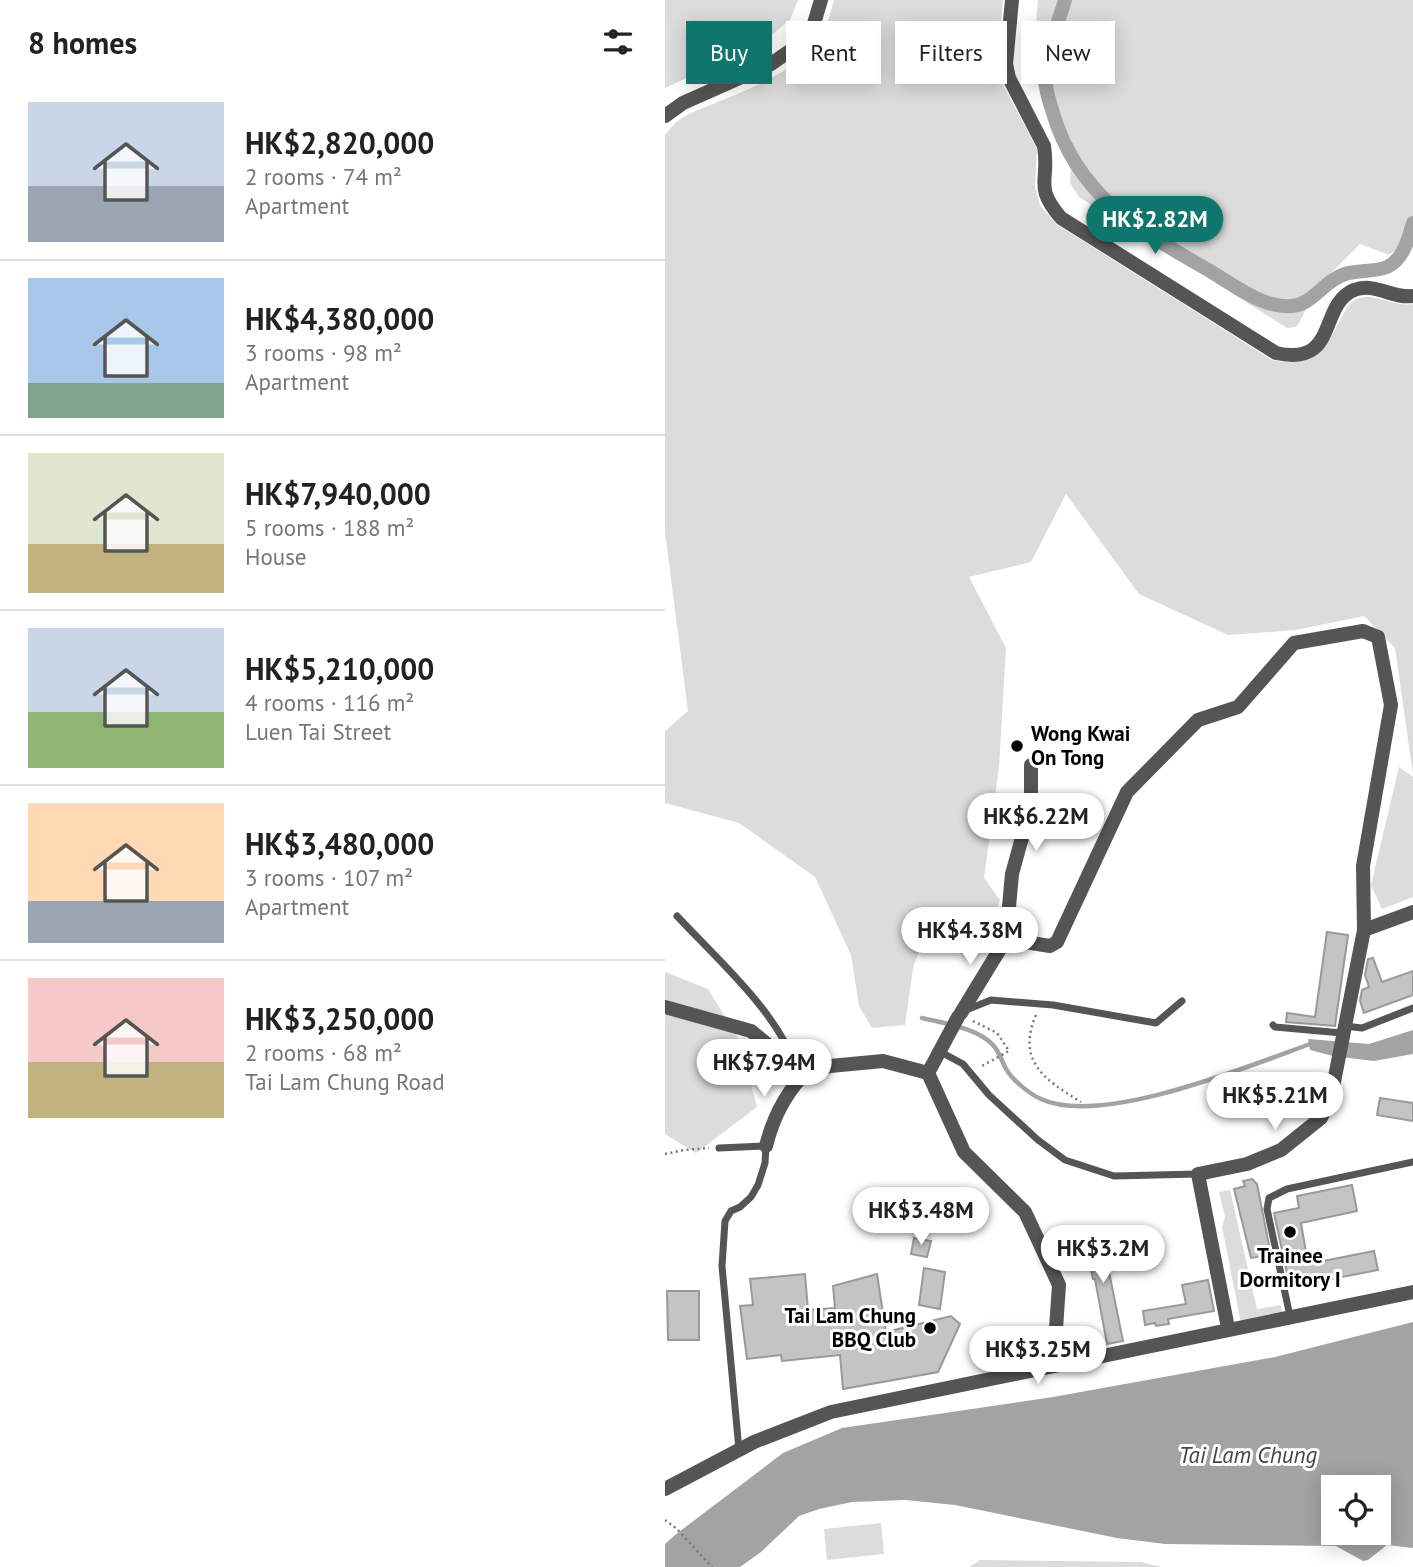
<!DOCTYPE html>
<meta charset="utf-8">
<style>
:root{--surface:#fff;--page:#f6f6f6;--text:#222;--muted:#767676;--line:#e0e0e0;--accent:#0f766e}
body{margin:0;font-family:"PT Sans",sans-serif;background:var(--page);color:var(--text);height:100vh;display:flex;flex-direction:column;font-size:26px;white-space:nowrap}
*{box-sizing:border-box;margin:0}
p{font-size:23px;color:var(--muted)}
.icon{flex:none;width:38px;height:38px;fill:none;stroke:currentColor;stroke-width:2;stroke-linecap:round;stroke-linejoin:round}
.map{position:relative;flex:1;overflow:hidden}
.drawer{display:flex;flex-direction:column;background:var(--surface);width:665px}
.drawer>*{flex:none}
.top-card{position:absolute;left:21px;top:21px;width:621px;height:63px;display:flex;gap:14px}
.tools{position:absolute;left:656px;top:1475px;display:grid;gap:14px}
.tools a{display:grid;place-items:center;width:70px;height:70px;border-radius:0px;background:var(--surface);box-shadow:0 4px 18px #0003;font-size:35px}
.price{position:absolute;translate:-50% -60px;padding:0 16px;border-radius:24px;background:#fff;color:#222;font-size:23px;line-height:46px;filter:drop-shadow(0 2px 4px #0008)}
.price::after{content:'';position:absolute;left:50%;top:42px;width:21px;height:16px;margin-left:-10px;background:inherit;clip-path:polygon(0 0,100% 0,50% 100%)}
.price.active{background:var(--accent);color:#fff}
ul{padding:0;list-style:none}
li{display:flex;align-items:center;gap:21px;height:175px;padding:0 28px}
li+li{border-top:2px solid var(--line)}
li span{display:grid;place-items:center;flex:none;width:196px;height:140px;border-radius:0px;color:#555}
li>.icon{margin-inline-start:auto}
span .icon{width:84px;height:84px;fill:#fffc;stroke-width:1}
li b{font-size:30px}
h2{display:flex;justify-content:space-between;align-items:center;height:84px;padding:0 28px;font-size:30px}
.pill{padding:0 24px;border-radius:0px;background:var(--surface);box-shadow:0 4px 18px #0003;font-size:24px;line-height:63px}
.pill.active{background:var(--accent);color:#fff}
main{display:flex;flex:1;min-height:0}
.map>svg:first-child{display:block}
.green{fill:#dcdcdc}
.water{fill:#a3a3a3;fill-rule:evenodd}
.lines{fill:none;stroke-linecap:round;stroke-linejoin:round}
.stream{stroke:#a3a3a3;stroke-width:4.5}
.canal{stroke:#a3a3a3;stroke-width:14}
.building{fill:#c4c4c4;stroke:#999;stroke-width:2}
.path{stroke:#777;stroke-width:2.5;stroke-dasharray:2 3.5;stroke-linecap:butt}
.service{stroke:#555;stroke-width:7}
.minor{stroke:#555;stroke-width:14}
.tertiary{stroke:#555;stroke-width:14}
.poi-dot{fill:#000;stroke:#fff;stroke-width:2.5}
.labels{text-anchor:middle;stroke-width:6;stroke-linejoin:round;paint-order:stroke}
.poi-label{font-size:21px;font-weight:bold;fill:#000;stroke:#fff;text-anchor:start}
.water-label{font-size:23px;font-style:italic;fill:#444;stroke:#fff}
</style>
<main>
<section class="drawer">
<h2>8 homes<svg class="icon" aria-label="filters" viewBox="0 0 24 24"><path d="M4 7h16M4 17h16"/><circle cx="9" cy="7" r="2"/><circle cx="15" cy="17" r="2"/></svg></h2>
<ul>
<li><span style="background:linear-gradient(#c9d6e8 60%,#9aa5b1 0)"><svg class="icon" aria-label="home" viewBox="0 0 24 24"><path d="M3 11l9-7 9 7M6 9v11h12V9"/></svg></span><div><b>HK$2,820,000</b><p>2 rooms · 74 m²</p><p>Apartment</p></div></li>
<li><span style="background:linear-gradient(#a9c7e8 75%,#7fa58c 0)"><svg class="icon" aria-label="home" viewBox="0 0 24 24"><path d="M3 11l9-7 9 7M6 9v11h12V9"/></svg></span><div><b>HK$4,380,000</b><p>3 rooms · 98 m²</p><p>Apartment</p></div></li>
<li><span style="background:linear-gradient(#dfe7d0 65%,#c2b280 0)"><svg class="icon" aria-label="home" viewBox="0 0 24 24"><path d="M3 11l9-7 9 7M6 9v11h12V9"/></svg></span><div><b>HK$7,940,000</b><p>5 rooms · 188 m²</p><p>House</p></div></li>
<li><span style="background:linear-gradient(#c9d6e8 60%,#8fb573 0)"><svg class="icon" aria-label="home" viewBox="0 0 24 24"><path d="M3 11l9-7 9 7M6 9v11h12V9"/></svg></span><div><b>HK$5,210,000</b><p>4 rooms · 116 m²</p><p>Luen Tai Street</p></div></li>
<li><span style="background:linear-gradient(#ffd9b3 70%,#9aa5b1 0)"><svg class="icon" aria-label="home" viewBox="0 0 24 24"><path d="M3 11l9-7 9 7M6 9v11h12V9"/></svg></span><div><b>HK$3,480,000</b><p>3 rooms · 107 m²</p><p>Apartment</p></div></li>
<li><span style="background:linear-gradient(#f6c9c9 60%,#c2b280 0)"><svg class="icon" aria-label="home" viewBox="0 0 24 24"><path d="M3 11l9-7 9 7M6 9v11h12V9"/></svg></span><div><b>HK$3,250,000</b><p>2 rooms · 68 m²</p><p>Tai Lam Chung Road</p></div></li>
</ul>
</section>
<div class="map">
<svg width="748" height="1567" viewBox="0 0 748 1567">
<rect width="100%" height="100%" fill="#fff"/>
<g class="green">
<path d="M0 0H133L125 20 95 44 0 88Z"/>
<path d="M169 0H338L333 64 336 81 372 149 370 187 375 205 391 224 607 360C647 368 658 354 674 322 679 314 682 304 690 300 707 290 728 308 748 304V774L730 648 699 616 631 630 563 635 474 594 401 494 366 562 304 577 341 648 334 767 319 878 335 900 322 946 289 929 255 948 248 968 240 1025 207 1028 194 1006 186 955 150 877 74 823 0 803V731L23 711 0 532V135L11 122 24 114C65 96 127 77 154 40 162 29 165 13 169 0Z"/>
<path d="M373 0H748V239L724 255 695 244 654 285 634 323 631 327 622 328 414 197 405 183 407 141 369 69 368 62Z"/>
<path d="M734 767 748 777V897L717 909 706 885Z"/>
<path d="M0 972 43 989 74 1039 92 1107 31 1153 0 1134Z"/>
<path d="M565 1190 592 1309 616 1305 617 1314 576 1323 557 1227 560 1217 554 1192Z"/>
<path d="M216 1523 219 1554 162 1560 159 1529Z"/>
<path d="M315 1560 476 1562 496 1567H304Z"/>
</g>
<g class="water">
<path d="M748 1030V1054L709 1061 668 1056 645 1050 643 1039 704 1044Z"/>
<path d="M748 1322V1548L722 1545 703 1560 698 1561 671 1546 500 1544 452 1538 290 1505 240 1500 187 1502 154 1509 134 1516 96 1552 75 1567H0V1544L10 1535 118 1453 177 1428 388 1397 610 1357ZM668 1488H714V1533H668Z"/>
</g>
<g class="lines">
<path class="stream" d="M257 1018C278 1023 311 1028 327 1044 335 1051 337 1064 343 1072 349 1081 366 1095 376 1099 436 1127 584 1066 645 1044L648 1045"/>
<path class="canal" d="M400 0C395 18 380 55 380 72 379 86 384 100 388 113 412 194 471 229 540 268 565 282 597 309 627 306 649 304 658 281 680 274 692 270 711 272 722 267 739 259 743 239 748 223"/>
</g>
<g class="building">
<path d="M662 932 683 935 670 1026 621 1022 622 1013 650 1017Z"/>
<path d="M708 958 717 982 748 971V995L699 1013 695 1001 697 990 704 987 700 975 703 959Z"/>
<path d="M715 1098 748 1103V1121L712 1115Z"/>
<path d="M587 1179 592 1184 606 1255 586 1258 569 1189 580 1186 578 1181Z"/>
<path d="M687 1185 692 1211 636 1223 643 1264 709 1251 713 1270 625 1287 609 1213 634 1208 632 1196Z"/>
<path d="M249 1238 266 1241 262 1257 246 1254Z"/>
<path d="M446 1238 450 1255 441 1257 458 1341 442 1344 430 1279H428L424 1260 415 1261 412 1245Z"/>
<path d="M259 1268 280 1272 275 1309 254 1305Z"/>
<path d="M140 1274 143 1310 170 1308 168 1286 212 1274 221 1332 286 1316 295 1324 273 1372 178 1389 175 1355 117 1361 116 1355 82 1359 75 1306 88 1305 85 1279Z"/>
<path d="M543 1280 549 1311 503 1319 504 1324 491 1326 490 1323 480 1325 478 1311 521 1304 517 1285Z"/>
<path d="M2 1291H34V1340H3Z"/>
</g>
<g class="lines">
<g class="path">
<path d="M371 1015C351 1061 380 1080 416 1102"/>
<path d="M308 1021 332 1033 344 1051 315 1067"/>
<path d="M0 1154 19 1150 44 1148"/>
<path d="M0 1520 12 1529 47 1567"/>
</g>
<g class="service">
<path d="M12 916C49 956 111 1011 128 1061"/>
<path d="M301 1010 326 1000 388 1005 491 1023 517 1001"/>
<path d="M608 1025 610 1027 677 1033"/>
<path d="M680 1026 697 1028 748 1008"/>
<path d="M274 1051 298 1064 324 1095 373 1140 400 1160 449 1176 533 1174"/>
<path d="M54 1148 101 1146 100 1163 93 1185 86 1197 75 1207 66 1211 60 1221 57 1266 74 1450"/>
<path d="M625 1316 602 1209 604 1198 622 1189 748 1162"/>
</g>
<g class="minor">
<path d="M347 0 341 64 344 78 379 146C385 182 368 185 396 218L611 353C674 367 653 305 689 290 710 282 727 299 748 296"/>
<path d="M0 116 18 103 106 64 129 48 148 27 156 0"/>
<path d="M699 930 748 912"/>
<path d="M341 939 385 946 392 942 462 792 533 720 573 707 629 643 698 631 713 637 726 705 698 866 699 930 666 1097 656 1118 616 1150 582 1164 533 1174 563 1328"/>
<path d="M0 1007 86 1031 139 1074 165 1066 218 1061 263 1073"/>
<path d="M296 1013 341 939 347 874 366 805V765"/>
<path d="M293 1017 263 1073 299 1152 360 1212 394 1285 390 1343 385 1366"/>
<path d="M101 1146C108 1118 119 1096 139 1074"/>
</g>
<path class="tertiary" d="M0 1489 89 1442 166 1412 748 1292"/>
</g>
<g class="poi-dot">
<circle cx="352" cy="746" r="7"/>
<circle cx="625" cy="1232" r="7"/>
<circle cx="265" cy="1328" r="7"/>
</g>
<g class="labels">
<g class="poi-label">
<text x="366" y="741">Wong Kwai<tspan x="366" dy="24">On Tong</tspan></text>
<text x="625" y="1263" text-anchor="middle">Trainee<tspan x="625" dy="24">Dormitory I</tspan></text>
<text x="251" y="1323" text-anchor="end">Tai Lam Chung<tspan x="251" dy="24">BBQ Club</tspan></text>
</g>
<g class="water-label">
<text x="583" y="1463">Tai Lam Chung</text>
</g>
</g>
</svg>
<div class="tools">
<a><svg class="icon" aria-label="locate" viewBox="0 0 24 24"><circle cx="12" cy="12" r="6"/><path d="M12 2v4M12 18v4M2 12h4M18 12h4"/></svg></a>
</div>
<b class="price active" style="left:490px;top:256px">HK$2.82M</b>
<b class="price" style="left:371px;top:853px">HK$6.22M</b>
<b class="price" style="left:305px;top:967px">HK$4.38M</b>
<b class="price" style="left:99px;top:1099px">HK$7.94M</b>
<b class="price" style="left:610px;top:1132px">HK$5.21M</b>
<b class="price" style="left:256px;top:1247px">HK$3.48M</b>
<b class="price" style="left:438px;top:1285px">HK$3.2M</b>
<b class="price" style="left:373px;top:1386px">HK$3.25M</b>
<div class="top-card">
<a class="pill active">Buy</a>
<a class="pill">Rent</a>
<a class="pill">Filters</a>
<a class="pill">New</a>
</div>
</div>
</main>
